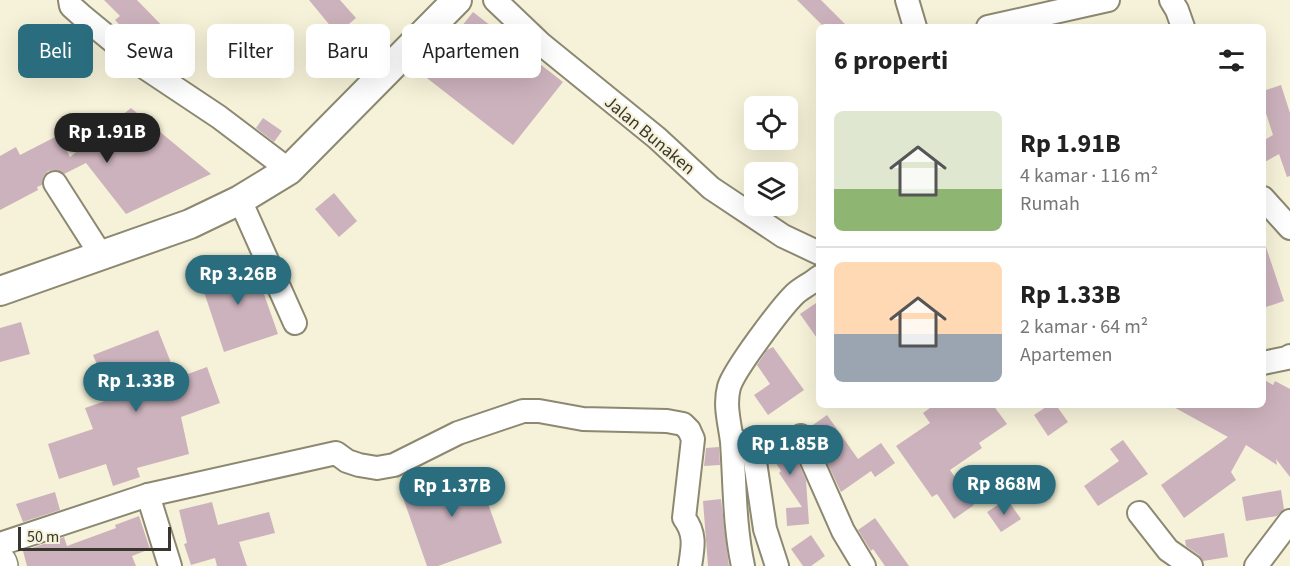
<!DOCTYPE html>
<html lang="id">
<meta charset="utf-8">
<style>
:root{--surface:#fff;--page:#f6f6f6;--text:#222;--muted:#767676;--line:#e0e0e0;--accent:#2a6d7e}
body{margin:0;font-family:"Source Sans 3",sans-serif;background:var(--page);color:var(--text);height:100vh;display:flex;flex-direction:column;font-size:22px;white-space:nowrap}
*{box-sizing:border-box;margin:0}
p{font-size:20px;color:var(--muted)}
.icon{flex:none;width:33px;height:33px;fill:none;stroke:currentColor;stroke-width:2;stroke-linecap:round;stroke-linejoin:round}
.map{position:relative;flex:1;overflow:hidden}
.drawer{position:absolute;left:816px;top:24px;width:450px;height:384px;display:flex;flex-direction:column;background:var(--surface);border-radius:9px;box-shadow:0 6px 24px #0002}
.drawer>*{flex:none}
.top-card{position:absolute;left:18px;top:24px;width:570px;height:54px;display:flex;gap:12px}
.fabs{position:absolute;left:744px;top:96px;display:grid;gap:12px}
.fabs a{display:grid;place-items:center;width:54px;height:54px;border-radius:9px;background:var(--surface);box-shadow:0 6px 24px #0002;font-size:30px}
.scale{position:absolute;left:18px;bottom:15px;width:153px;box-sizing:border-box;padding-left:6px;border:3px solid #38362d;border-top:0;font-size:16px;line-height:21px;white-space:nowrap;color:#38362d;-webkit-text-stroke:4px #f6f2d9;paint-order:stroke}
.price{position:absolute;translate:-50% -51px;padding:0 14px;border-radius:21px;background:var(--accent);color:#fff;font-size:20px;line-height:39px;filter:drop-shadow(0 2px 3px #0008)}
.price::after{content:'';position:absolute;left:50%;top:36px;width:18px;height:14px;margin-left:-9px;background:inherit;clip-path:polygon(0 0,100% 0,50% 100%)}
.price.current{background:#222;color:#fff}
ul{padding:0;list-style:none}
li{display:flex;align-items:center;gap:18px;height:150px;padding:0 18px}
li+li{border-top:2px solid var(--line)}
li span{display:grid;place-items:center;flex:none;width:168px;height:120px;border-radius:9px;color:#555}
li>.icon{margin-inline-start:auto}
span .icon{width:72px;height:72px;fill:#fffc;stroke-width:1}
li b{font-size:26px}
h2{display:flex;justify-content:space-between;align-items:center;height:72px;padding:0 18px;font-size:26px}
.chip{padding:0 21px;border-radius:9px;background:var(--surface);box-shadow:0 6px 24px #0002;font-size:21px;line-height:54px}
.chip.current{background:var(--accent);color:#fff}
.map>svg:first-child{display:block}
.building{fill:#ccb2bc}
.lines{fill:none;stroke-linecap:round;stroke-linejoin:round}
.minor-casing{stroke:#8c8871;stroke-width:26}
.major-casing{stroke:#8c8871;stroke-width:32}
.highway-casing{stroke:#8c8871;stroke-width:36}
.minor{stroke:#fff;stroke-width:22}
.major{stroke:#fff;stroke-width:28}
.highway{stroke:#fff;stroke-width:33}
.labels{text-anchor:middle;stroke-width:4.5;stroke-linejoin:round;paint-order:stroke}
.street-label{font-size:18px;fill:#38362d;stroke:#f6f2d9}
</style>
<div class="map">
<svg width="1290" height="566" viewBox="0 0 1290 566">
<rect width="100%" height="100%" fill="#f6f2d9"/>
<g class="building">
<path d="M104 0H137L172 36 156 51 145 40 139 45 115 20 120 16Z"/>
<path d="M309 0H340L356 18 337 34Z"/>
<path d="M797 0H821L848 27H824Z"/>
<path d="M473 12 563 82 513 145 423 75Z"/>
<path d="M1281 85 1290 113V176L1287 177 1279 154 1263 163V141L1273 135 1263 104V91Z"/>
<path d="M131 108 211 174 126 214 86 163 64 174 55 170 48 171 43 177 42 185 37 187 38 190 0 210V156L16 147 20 155 59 135 70 157Z"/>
<path d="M263 118 282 131 274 142 256 128Z"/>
<path d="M334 193 357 221 339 237 315 209Z"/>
<path d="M1263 247H1266L1284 301 1263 308Z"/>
<path d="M252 260 278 334 224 352 199 277Z"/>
<path d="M819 301V341L800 314Z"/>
<path d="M21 322 30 354 0 362V328Z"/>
<path d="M158 330 177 378 207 367 220 403 181 417 189 454 137 468 140 477 113 486 106 464 59 479 48 444 93 429 85 408 111 399 93 355Z"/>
<path d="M773 347 804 390 768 415 754 395 770 384 757 365 767 350Z"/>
<path d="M1263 379 1273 385 1275 381 1290 389V477L1276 459 1277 465 1246 445 1231 472 1236 480 1184 518 1161 485 1228 437 1170 405H1263Z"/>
<path d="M934 405H993L1007 424 979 443 982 448 950 470 974 505 954 519 937 494 932 497 896 446 930 423 923 413Z"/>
<path d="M1049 405H1056L1068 422 1048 436 1034 415Z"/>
<path d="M827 415 858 459 881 443 895 463 875 477 871 471 841 492 810 427Z"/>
<path d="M780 428 788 440 806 480 809 524 787 526 786 508 802 507 779 473 781 471 762 441Z"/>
<path d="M1123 440 1148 474 1098 506 1084 486 1119 461 1110 449Z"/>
<path d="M719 447 720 465 704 466 706 448Z"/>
<path d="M475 467 502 543 438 566H427L401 492Z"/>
<path d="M1281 490 1284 509 1277 516 1246 521 1242 497Z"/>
<path d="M55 492 60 510 23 522 16 504Z"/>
<path d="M721 499 729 566H708L703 501Z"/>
<path d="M1007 499 1021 519 1001 532 987 512Z"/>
<path d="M212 502 218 525 269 512 275 533 239 542 247 566H217L215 558 191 565 184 544 187 543 179 510Z"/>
<path d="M139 516 150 549 132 556 136 566H27L23 551 64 537 67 546 116 528 115 525Z"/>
<path d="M875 518 909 566H885L873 549 871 551 858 530Z"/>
<path d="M1224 533 1228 557 1203 561 1199 555 1186 546 1185 540Z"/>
<path d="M811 535 825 556 811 566H803L791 549Z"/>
</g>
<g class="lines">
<defs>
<g id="minor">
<path d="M70 0 71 6 81 15 144 67 219 117 289 170"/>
<path d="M495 0 540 43 657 138 711 188 783 236 819 253"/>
<path d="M907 0 915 27"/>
<path d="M1171 0 1177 10 1183 27"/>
<path d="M988 27 1108 0"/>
<path d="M55 183 101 255"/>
<path d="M1263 198 1290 228"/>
<path d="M240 200 295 323"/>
<path d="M1263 363 1287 358 1290 356"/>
<path d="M801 436 843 531 864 566"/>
<path d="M732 439 749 445 754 455 765 529 777 566"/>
<path d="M148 495 170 566"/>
<path d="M1139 513 1168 550 1191 566"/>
<path d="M0 544 148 495 336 453 347 461 359 465 377 468 394 465 458 433 523 411H539L583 419 667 421 683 424 689 430 693 439 684 518C696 534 693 547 690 566"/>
<path d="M743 566C734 524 735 484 732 442 730 424 724 406 729 387 734 370 782 306 796 293 803 287 812 283 819 277"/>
<path d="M1256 566 1290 521"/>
</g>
<path id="major" d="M0 291 190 224 240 200 289 170 457 0"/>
<path id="highway" d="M0 563 1 566"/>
</defs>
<use href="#minor" class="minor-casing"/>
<use href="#major" class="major-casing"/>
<use href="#highway" class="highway-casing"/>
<use href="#minor" class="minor"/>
<use href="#major" class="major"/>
<use href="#highway" class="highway"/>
</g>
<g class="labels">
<g class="street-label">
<text transform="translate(650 135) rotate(40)" y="6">Jalan Bunaken</text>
</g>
</g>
</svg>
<div class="fabs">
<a><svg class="icon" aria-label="locate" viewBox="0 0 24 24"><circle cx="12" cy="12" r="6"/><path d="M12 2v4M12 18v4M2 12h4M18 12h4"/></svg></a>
<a><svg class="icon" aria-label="layers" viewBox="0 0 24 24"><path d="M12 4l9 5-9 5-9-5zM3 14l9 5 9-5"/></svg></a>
</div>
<div class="scale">50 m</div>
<b class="price current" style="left:107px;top:164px">Rp 1.91B</b>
<b class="price" style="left:238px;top:306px">Rp 3.26B</b>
<b class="price" style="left:136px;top:413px">Rp 1.33B</b>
<b class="price" style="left:790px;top:476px">Rp 1.85B</b>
<b class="price" style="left:1004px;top:516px">Rp 868M</b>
<b class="price" style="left:452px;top:518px">Rp 1.37B</b>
<div class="top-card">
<a class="chip current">Beli</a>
<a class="chip">Sewa</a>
<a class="chip">Filter</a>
<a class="chip">Baru</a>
<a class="chip">Apartemen</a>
</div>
<section class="drawer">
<h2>6 properti<svg class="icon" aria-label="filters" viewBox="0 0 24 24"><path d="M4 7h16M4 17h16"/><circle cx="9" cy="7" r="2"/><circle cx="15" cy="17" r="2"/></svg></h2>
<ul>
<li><span style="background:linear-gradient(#dfe7d0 65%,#8fb573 0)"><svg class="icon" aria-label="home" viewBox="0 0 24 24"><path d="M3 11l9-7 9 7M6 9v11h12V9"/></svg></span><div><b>Rp 1.91B</b><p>4 kamar · 116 m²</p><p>Rumah</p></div></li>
<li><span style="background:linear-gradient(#ffd9b3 60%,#9aa5b1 0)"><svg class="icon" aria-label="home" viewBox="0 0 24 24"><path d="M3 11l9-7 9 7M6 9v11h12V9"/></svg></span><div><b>Rp 1.33B</b><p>2 kamar · 64 m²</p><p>Apartemen</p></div></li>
</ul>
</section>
</div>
